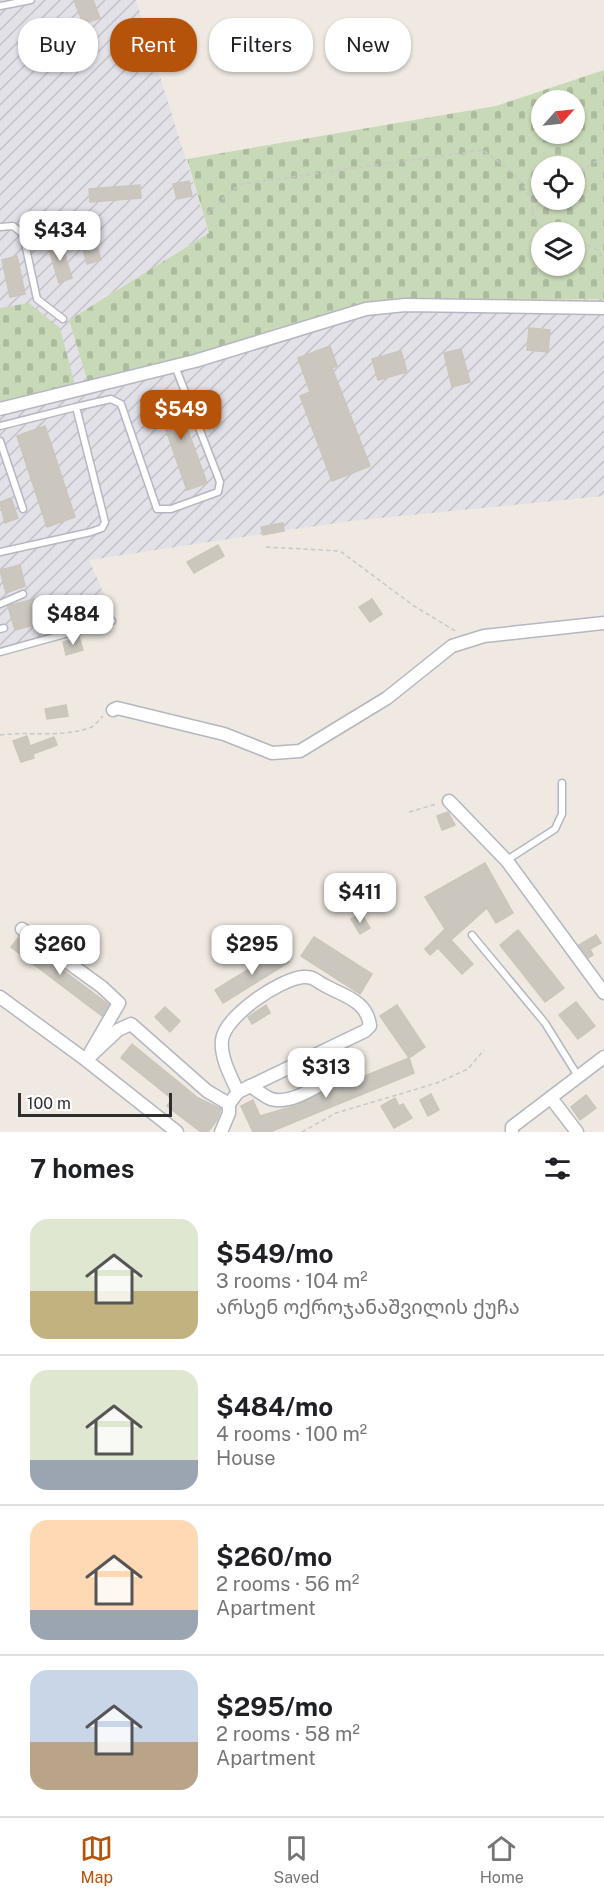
<!DOCTYPE html>
<meta charset="utf-8">
<style>
:root{--surface:#fff;--page:#f6f6f6;--text:#202124;--muted:#757577;--line:#e0e0e0;--accent:#b45309}
body{margin:0;font-family:"Public Sans","Noto Sans Georgian",sans-serif;background:var(--page);color:var(--text);height:100vh;display:flex;flex-direction:column;font-size:22px;white-space:nowrap}
*{box-sizing:border-box;margin:0}
p{font-size:20px;color:var(--muted)}
.icon{flex:none;width:33px;height:33px;fill:none;stroke:currentColor;stroke-width:2;stroke-linecap:round;stroke-linejoin:round}
.map{position:relative;height:1132px;overflow:hidden}
.sheet{display:flex;flex-direction:column;background:var(--surface);flex:1}
.sheet>*{flex:none}
.hud{position:absolute;left:18px;top:18px;width:568px;height:54px;display:flex;gap:12px}
.needle{width:39px;rotate:63deg}
.controls{position:absolute;left:531px;top:90px;display:grid;gap:12px}
.controls a{display:grid;place-items:center;width:54px;height:54px;border-radius:50%;background:var(--surface);box-shadow:0 2px 4px #0004;font-size:30px}
.scale{position:absolute;left:18px;bottom:15px;width:154px;box-sizing:border-box;padding-left:6px;border:3px solid #2e2e2e;border-top:0;font-size:16px;line-height:21px;white-space:nowrap;color:#2e2e2e;-webkit-text-stroke:4px #fff;paint-order:stroke}
.price{position:absolute;translate:-50% -51px;padding:0 14px;border-radius:12px;background:#fff;color:#222;font-size:20px;line-height:39px;filter:drop-shadow(0 2px 3px #0008)}
.price::after{content:'';position:absolute;left:50%;top:36px;width:18px;height:14px;margin-left:-9px;background:inherit;clip-path:polygon(0 0,100% 0,50% 100%)}
.price.current{background:var(--accent);color:#fff}
ul{padding:0;list-style:none}
li{display:flex;align-items:center;gap:18px;height:150px;padding:0 30px}
li+li{border-top:2px solid var(--line)}
li span{display:grid;place-items:center;flex:none;width:168px;height:120px;border-radius:18px;color:#555}
li>.icon{margin-inline-start:auto}
span .icon{width:72px;height:72px;fill:#fffc;stroke-width:1}
li b{font-size:26px}
h2{display:flex;justify-content:space-between;align-items:center;height:72px;padding:0 30px;font-size:26px}
.pill{padding:0 21px;border-radius:24px;background:var(--surface);box-shadow:0 2px 4px #0004;font-size:21px;line-height:54px}
.pill.current{background:var(--accent);color:#fff}
.tab-bar{display:flex;justify-content:space-around;align-items:center;height:84px;border-top:2px solid var(--line);background:var(--surface);font-size:16px;color:var(--muted)}
.tab-bar a{display:grid;justify-items:center;gap:3px}
.tab-bar .current{color:var(--accent)}
.map>svg:first-child{display:block}
.industrial{fill:url(#industrial-furrows)}
.cemetery{fill:url(#cemetery-stones);fill-rule:evenodd}
.building{fill:#cbc7bf;stroke:#cbc5ba;stroke-width:1.5}
.lines{fill:none;stroke-linecap:round;stroke-linejoin:round}
.service-casing{stroke:#b4b7c1;stroke-width:9}
.minor-casing{stroke:#b4b7c1;stroke-width:15}
.path{stroke:#c9c9c9;stroke-width:1.5;stroke-dasharray:4.5 3;stroke-linecap:butt}
.service{stroke:#fff;stroke-width:6}
.minor{stroke:#fff;stroke-width:12}
</style>
<div class="map">
<svg width="604" height="1132" viewBox="0 0 604 1132">
<defs>
<pattern id="industrial-furrows" width="10" height="10" patternUnits="userSpaceOnUse" patternTransform="scale(1.5)"><rect width="10" height="10" fill="#e3e1e8"/><path d="M-1 1l2-2M0 10L10 0M9 11l2-2" fill="none" stroke="#c3c1c7"/></pattern>
<pattern id="cemetery-stones" width="16" height="16" patternUnits="userSpaceOnUse" patternTransform="scale(1.5)"><rect width="16" height="16" fill="#c8d9b8"/><path d="M2 7V4a2 2 0 0 1 4 0v3zM10 15v-3a2 2 0 0 1 4 0v3z" fill="#acbb9e"/></pattern>
</defs>
<rect width="100%" height="100%" fill="#efe9e1"/>
<path class="industrial" d="M0 0H136L209 233 69 320 89 386 371 301 604 299V496L350 521 89 560 117 624 0 653Z"/>
<g class="cemetery">
<path d="M604 70V299L371 301 89 386 69 320 209 233 187 159 496 106ZM542 100H574V134H542ZM542 166H574V200H542ZM542 232H574V266H542Z"/>
<path d="M29 303 60 328 75 385 0 405V308Z"/>
</g>
<g class="building">
<path d="M74 0H93L100 18 83 24Z"/>
<path d="M189 181 192 196 177 199 173 184Z"/>
<path d="M140 185 141 198 90 202 89 189Z"/>
<path d="M91 223 101 260 87 264 77 227Z"/>
<path d="M61 242 72 278 59 283 48 246Z"/>
<path d="M17 256 25 294 10 297 2 260Z"/>
<path d="M529 328 550 330 548 352 527 350Z"/>
<path d="M330 346 337 366 332 368 370 466 332 481 300 396 310 392 298 358Z"/>
<path d="M461 349 470 382 452 387 444 353Z"/>
<path d="M401 351 407 372 378 380 372 359Z"/>
<path d="M174 392 207 483 187 490 155 399Z"/>
<path d="M45 426 75 517 47 527 17 436Z"/>
<path d="M11 498 18 518 5 523 0 502Z"/>
<path d="M283 523 284 531 263 535 261 527Z"/>
<path d="M218 545 224 556 194 573 187 562Z"/>
<path d="M20 565 25 586 6 593 0 570Z"/>
<path d="M45 596 48 609 77 601 80 613 15 630 8 606Z"/>
<path d="M372 599 382 614 370 622 359 607Z"/>
<path d="M79 637 83 650 66 655 63 642Z"/>
<path d="M66 705 68 716 47 719 45 709Z"/>
<path d="M27 736 30 746 54 737 57 745 33 754 34 758 21 762 13 741Z"/>
<path d="M448 812 455 825 442 830 437 816Z"/>
<path d="M485 863 513 913 496 923 487 908 451 940 473 964 462 974 438 948 430 955 425 949 445 929 425 897Z"/>
<path d="M361 913 370 928 360 934 351 919Z"/>
<path d="M518 930 564 988 545 1002 500 945Z"/>
<path d="M596 935 601 943 590 949 593 955 588 958 579 945Z"/>
<path d="M19 937 109 1005 102 1016 11 947Z"/>
<path d="M314 937 372 974 360 994 301 956Z"/>
<path d="M281 949 289 962 223 1003 215 990Z"/>
<path d="M576 1002 595 1026 578 1039 559 1015Z"/>
<path d="M266 1005 270 1013 252 1024 248 1017Z"/>
<path d="M397 1005 425 1047 409 1058 380 1016Z"/>
<path d="M165 1007 180 1021 170 1032 155 1017Z"/>
<path d="M132 1044 198 1098 221 1109 217 1120 208 1132H201L167 1106 172 1099 121 1058Z"/>
<path d="M409 1058 414 1073 270 1132H253L241 1106 253 1100 260 1116 298 1105 337 1085 349 1080 350 1082Z"/>
<path d="M431 1094 439 1110 428 1116 420 1100Z"/>
<path d="M586 1095 596 1108 580 1120 571 1107Z"/>
<path d="M395 1098 399 1106 403 1104 412 1118 394 1128 381 1106Z"/>
</g>
<g class="lines">
<defs>
<g id="service">
<path d="M0 6 31 0"/>
<path d="M0 227 13 226 23 234 37 299 63 319"/>
<path d="M0 426 76 407"/>
<path d="M0 441 23 509"/>
<path d="M0 552 91 532 102 528 105 522 76 407 111 399 121 404 157 509H171L218 492 220 482 175 366"/>
<path d="M0 604 23 594"/>
<path d="M0 629 4 628"/>
<path d="M0 652 112 621"/>
<path d="M507 860 555 829 562 814V783"/>
<path d="M472 935 545 1023 578 1076"/>
</g>
<g id="minor">
<path d="M0 409 195 361 366 309 405 305 604 308"/>
<path d="M113 710 117 708 224 734 272 753 300 751 387 698 452 646 484 636 604 623"/>
<path d="M449 801 507 861 604 993"/>
<path d="M22 929 102 987 119 1003 90 1053"/>
<path d="M0 997 86 1060 177 1132"/>
<path d="M86 1060 118 1030 131 1024 207 1091 229 1104V1113L221 1132"/>
<path d="M250 1086C257 1090 264 1096 271 1099 291 1105 317 1086 334 1077"/>
<path d="M551 1098 577 1132"/>
<path d="M229 1104 238 1092 365 1031 370 1026C367 1000 343 996 324 985 316 981 313 976 303 977 280 979 225 1016 222 1040 220 1057 231 1077 238 1092"/>
<path d="M512 1132V1127L604 1057"/>
</g>
</defs>
<use href="#service" class="service-casing"/>
<use href="#minor" class="minor-casing"/>
<g class="path">
<path d="M574 174 604 157"/>
<path d="M532 215 542 199"/>
<path d="M200 219C218 207 224 194 242 184L483 150C498 162 518 174 527 192 536 208 529 226 553 232"/>
<path d="M574 238 596 249 604 259"/>
<path d="M266 547 340 551 414 606 457 632"/>
<path d="M0 735C29 731 60 738 89 728 94 727 99 720 103 716"/>
<path d="M409 812 437 804"/>
<path d="M302 1132 336 1113 437 1083 468 1069 484 1050"/>
</g>
<use href="#service" class="service"/>
<use href="#minor" class="minor"/>
</g>
</svg>
<div class="controls">
<a><svg class="needle" viewBox="-14 -14 28 28"><path d="M0-13l5 13h-10z" fill="#e53935"/><path d="M0 13l5-13h-10z" fill="#757577"/></svg></a>
<a><svg class="icon" aria-label="locate" viewBox="0 0 24 24"><circle cx="12" cy="12" r="6"/><path d="M12 2v4M12 18v4M2 12h4M18 12h4"/></svg></a>
<a><svg class="icon" aria-label="layers" viewBox="0 0 24 24"><path d="M12 4l9 5-9 5-9-5zM3 14l9 5 9-5"/></svg></a>
</div>
<div class="scale">100 m</div>
<b class="price" style="left:60px;top:262px">$434</b>
<b class="price current" style="left:181px;top:441px">$549</b>
<b class="price" style="left:73px;top:646px">$484</b>
<b class="price" style="left:360px;top:924px">$411</b>
<b class="price" style="left:60px;top:976px">$260</b>
<b class="price" style="left:252px;top:976px">$295</b>
<b class="price" style="left:326px;top:1099px">$313</b>
<div class="hud">
<a class="pill">Buy</a>
<a class="pill current">Rent</a>
<a class="pill">Filters</a>
<a class="pill">New</a>
</div>
</div>
<section class="sheet">
<h2>7 homes<svg class="icon" aria-label="filters" viewBox="0 0 24 24"><path d="M4 7h16M4 17h16"/><circle cx="9" cy="7" r="2"/><circle cx="15" cy="17" r="2"/></svg></h2>
<ul>
<li><span style="background:linear-gradient(#dfe7d0 60%,#c2b280 0)"><svg class="icon" aria-label="home" viewBox="0 0 24 24"><path d="M3 11l9-7 9 7M6 9v11h12V9"/></svg></span><div><b>$549/mo</b><p>3 rooms · 104 m²</p><p>არსენ ოქროჯანაშვილის ქუჩა</p></div></li>
<li><span style="background:linear-gradient(#dfe7d0 75%,#9aa5b1 0)"><svg class="icon" aria-label="home" viewBox="0 0 24 24"><path d="M3 11l9-7 9 7M6 9v11h12V9"/></svg></span><div><b>$484/mo</b><p>4 rooms · 100 m²</p><p>House</p></div></li>
<li><span style="background:linear-gradient(#ffd9b3 75%,#9aa5b1 0)"><svg class="icon" aria-label="home" viewBox="0 0 24 24"><path d="M3 11l9-7 9 7M6 9v11h12V9"/></svg></span><div><b>$260/mo</b><p>2 rooms · 56 m²</p><p>Apartment</p></div></li>
<li><span style="background:linear-gradient(#c9d6e8 60%,#b9a48a 0)"><svg class="icon" aria-label="home" viewBox="0 0 24 24"><path d="M3 11l9-7 9 7M6 9v11h12V9"/></svg></span><div><b>$295/mo</b><p>2 rooms · 58 m²</p><p>Apartment</p></div></li>
</ul>
</section>
<nav class="tab-bar">
<a class="current"><svg class="icon" aria-label="map" viewBox="0 0 24 24"><path d="M3 6l6-2 6 2 6-2v14l-6 2-6-2-6 2zM9 4v14M15 6v14"/></svg>Map</a>
<a><svg class="icon" aria-label="saved" viewBox="0 0 24 24"><path d="M7 4h10v16l-5-4-5 4z"/></svg>Saved</a>
<a><svg class="icon" aria-label="home" viewBox="0 0 24 24"><path d="M3 11l9-7 9 7M6 9v11h12V9"/></svg>Home</a>
</nav>
